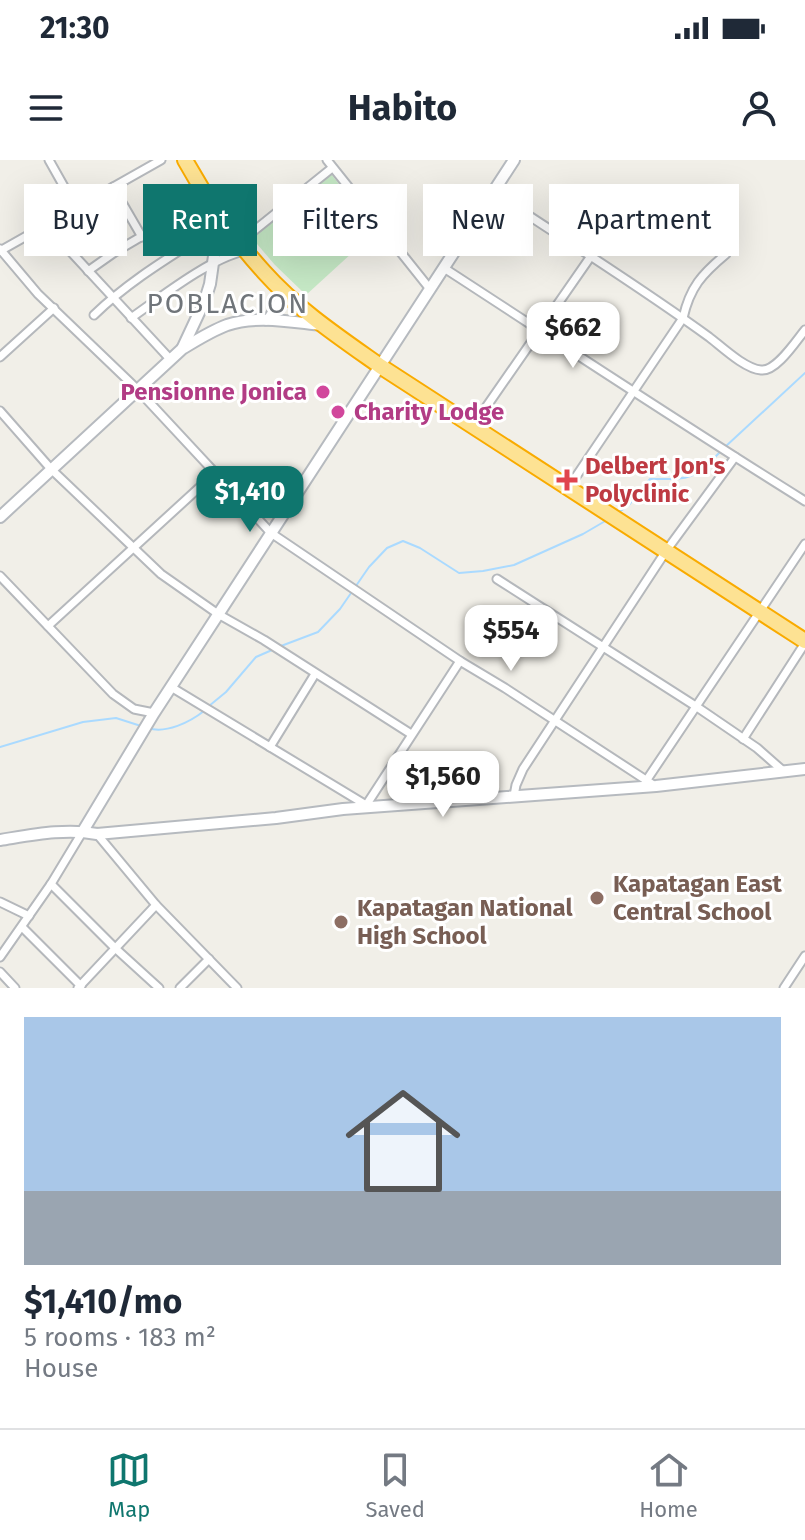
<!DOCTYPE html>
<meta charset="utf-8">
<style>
:root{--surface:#fff;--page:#f2f2f3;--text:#1f2937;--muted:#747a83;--line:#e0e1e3;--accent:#0f766e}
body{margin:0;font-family:"Fira Sans",sans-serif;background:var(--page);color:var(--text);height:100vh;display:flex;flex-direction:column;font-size:30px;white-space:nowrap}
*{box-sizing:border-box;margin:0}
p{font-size:26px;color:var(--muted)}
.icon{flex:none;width:44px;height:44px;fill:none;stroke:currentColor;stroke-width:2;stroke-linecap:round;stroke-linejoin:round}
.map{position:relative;height:828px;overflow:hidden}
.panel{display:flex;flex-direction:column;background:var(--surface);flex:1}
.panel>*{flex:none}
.top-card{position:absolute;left:24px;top:24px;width:758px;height:72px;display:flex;gap:16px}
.price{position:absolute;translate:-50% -68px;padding:0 18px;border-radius:16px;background:#fff;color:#222;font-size:26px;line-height:52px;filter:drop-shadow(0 2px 4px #0008)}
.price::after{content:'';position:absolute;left:50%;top:48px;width:24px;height:18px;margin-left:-12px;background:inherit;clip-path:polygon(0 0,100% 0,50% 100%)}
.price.current{background:var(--accent);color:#fff}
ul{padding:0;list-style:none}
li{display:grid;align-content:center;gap:16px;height:424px;padding:0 24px}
li span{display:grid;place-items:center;height:248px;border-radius:0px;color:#555}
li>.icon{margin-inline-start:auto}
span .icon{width:144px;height:144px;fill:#fffc;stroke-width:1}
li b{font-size:34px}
.chip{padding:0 28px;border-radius:0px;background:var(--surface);box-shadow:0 8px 32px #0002;font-size:28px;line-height:72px}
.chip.current{background:var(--accent);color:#fff}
.status{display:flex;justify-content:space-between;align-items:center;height:56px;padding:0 40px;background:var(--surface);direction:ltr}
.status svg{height:22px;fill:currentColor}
header{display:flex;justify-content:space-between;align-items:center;height:104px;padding:0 24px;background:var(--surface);font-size:36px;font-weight:700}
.menu{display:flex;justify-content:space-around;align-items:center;height:112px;border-top:2px solid var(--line);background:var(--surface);font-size:22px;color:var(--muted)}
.menu a{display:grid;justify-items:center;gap:4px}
.menu .current{color:var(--accent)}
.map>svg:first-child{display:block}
.green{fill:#c5e8c5}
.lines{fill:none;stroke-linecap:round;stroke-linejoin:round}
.stream{stroke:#aadaff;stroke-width:2}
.street-casing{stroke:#b5b8bc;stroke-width:11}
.secondary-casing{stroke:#b6babf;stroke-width:14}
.highway-casing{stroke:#f9ab00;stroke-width:18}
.street{stroke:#fff;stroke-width:7}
.secondary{stroke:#fff;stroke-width:10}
.highway{stroke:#fde293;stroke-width:14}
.hotel-dot{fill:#d1479c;stroke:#fff;stroke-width:3}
.health-dot{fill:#e0444e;stroke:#fff;stroke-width:3}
.education-dot{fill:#8d6e63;stroke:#fff;stroke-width:3}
.labels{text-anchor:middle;stroke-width:6;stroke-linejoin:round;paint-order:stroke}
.hotel-label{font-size:24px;font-weight:bold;fill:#b23c85;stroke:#fff;text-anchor:end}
.health-label{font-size:24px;font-weight:bold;fill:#be3a42;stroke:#fff;text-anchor:start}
.education-label{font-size:24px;font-weight:bold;fill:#785e54;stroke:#fff;text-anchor:start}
.quarter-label{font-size:28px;letter-spacing:2px;fill:#70757a;stroke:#fff}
</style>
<div class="status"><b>21:30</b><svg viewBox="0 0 49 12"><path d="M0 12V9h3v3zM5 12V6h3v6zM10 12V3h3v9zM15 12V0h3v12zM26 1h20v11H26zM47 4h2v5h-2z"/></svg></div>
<header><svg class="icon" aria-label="menu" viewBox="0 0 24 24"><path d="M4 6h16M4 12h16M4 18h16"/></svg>Habito<svg class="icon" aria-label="person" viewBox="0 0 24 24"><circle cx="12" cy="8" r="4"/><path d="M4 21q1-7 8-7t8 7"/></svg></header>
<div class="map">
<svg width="805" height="828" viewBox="0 0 805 828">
<rect width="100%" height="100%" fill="#f1efe8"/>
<path class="green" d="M331 14 376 71 306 135 275 105 251 77Z"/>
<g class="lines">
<g class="stream">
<path d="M725 287 805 213"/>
<path d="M619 352 628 346 650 319C690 319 692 321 720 292"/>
<path d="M281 486 318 472 340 449 369 407 387 388 403 381 420 388 459 413 483 411 514 405 583 374 607 360"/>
<path d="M209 546 226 532 256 497 272 490"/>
<path d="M148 568C166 574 190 562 204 551"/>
<path d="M0 587 83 562 116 558 141 566"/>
</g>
<defs>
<g id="street">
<path d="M49 0 76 48"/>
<path d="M327 0 430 129"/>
<path d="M113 27 142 77"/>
<path d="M493 32C565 80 639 126 709 177 722 187 745 209 761 210 776 212 796 181 805 170"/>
<path d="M46 65 170 199"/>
<path d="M240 82 332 8"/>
<path d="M0 89 38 134 137 229 271 373 460 501 505 528 652 624"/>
<path d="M0 91 161 0"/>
<path d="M444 108C564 186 683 265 805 341"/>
<path d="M88 111 115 92 207 38"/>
<path d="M94 155C131 119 175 94 218 66"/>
<path d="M131 158C161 137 209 99 244 91"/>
<path d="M266 161 284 132"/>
<path d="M0 197 54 148"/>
<path d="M0 251 51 309 161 414 218 454 264 480 411 574"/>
<path d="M473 266 591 96"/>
<path d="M569 327 683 158C690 127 702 114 726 94"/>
<path d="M0 416 113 534 134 549 154 553"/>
<path d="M497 419 697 547 757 588 782 610"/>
<path d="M48 466 214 314"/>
<path d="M171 527 366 645"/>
<path d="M743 579 805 483"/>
<path d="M270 587 315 514"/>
<path d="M646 621 805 384"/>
<path d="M514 636 516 625 523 609 666 391 735 297"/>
<path d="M365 647 460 501"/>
<path d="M97 674 156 745 237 828"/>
<path d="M51 724 115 788 159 828"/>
<path d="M0 742 29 756"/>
<path d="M22 767 81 826"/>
<path d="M0 797 51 724 83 671"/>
<path d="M0 812 15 828"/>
<path d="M78 828 156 745"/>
<path d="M180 828 209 799"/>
<path d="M784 828 805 796"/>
</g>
<g id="secondary">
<path d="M183 187 205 140 210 124 220 54"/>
<path d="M0 357 182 189C197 180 211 171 227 165 257 155 291 162 322 165"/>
<path d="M83 671 154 553 514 0"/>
<path d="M0 680C32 675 65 668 97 674L276 658 343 649 656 626 805 609"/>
</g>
<path id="highway" d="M185 0C206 38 234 79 264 112 297 149 339 177 380 206L805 481"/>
</defs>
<use href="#street" class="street-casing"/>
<use href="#secondary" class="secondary-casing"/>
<use href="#highway" class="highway-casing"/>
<use href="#street" class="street"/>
<use href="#secondary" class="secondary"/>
<use href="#highway" class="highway"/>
</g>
<g class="hotel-dot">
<circle cx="323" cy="232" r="8"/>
<circle cx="338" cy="252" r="8"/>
</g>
<path class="health-dot" d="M563 308h8v8h8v8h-8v8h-8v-8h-8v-8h8z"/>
<g class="education-dot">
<circle cx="597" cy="738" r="8"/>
<circle cx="341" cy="762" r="8"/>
</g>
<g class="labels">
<g class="hotel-label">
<text x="307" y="240">Pensionne Jonica</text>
<text x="354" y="260" text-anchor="start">Charity Lodge</text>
</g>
<g class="health-label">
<text x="585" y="314">Delbert Jon's<tspan x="585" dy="28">Polyclinic</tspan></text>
</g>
<g class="education-label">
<text x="613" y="732">Kapatagan East<tspan x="613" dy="28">Central School</tspan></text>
<text x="357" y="756">Kapatagan National<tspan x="357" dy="28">High School</tspan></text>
</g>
<g class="quarter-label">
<text x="228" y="153">POBLACION</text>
</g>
</g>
</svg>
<b class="price" style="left:573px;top:210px">$662</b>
<b class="price current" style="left:250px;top:374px">$1,410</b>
<b class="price" style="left:511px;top:513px">$554</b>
<b class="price" style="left:443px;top:659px">$1,560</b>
<div class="top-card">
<a class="chip">Buy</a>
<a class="chip current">Rent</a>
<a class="chip">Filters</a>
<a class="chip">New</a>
<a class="chip">Apartment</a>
</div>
</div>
<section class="panel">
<ul>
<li><span style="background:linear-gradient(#a9c7e8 70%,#9aa5b1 0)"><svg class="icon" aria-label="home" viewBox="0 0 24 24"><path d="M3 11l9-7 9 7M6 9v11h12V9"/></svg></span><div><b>$1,410/mo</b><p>5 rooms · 183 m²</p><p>House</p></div></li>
</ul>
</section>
<nav class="menu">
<a class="current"><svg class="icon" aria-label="map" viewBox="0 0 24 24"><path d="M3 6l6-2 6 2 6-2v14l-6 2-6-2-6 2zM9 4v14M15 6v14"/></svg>Map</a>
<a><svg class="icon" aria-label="saved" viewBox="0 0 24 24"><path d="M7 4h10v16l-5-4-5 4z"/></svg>Saved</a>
<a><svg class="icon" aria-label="home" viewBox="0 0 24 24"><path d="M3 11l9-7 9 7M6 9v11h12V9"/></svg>Home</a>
</nav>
